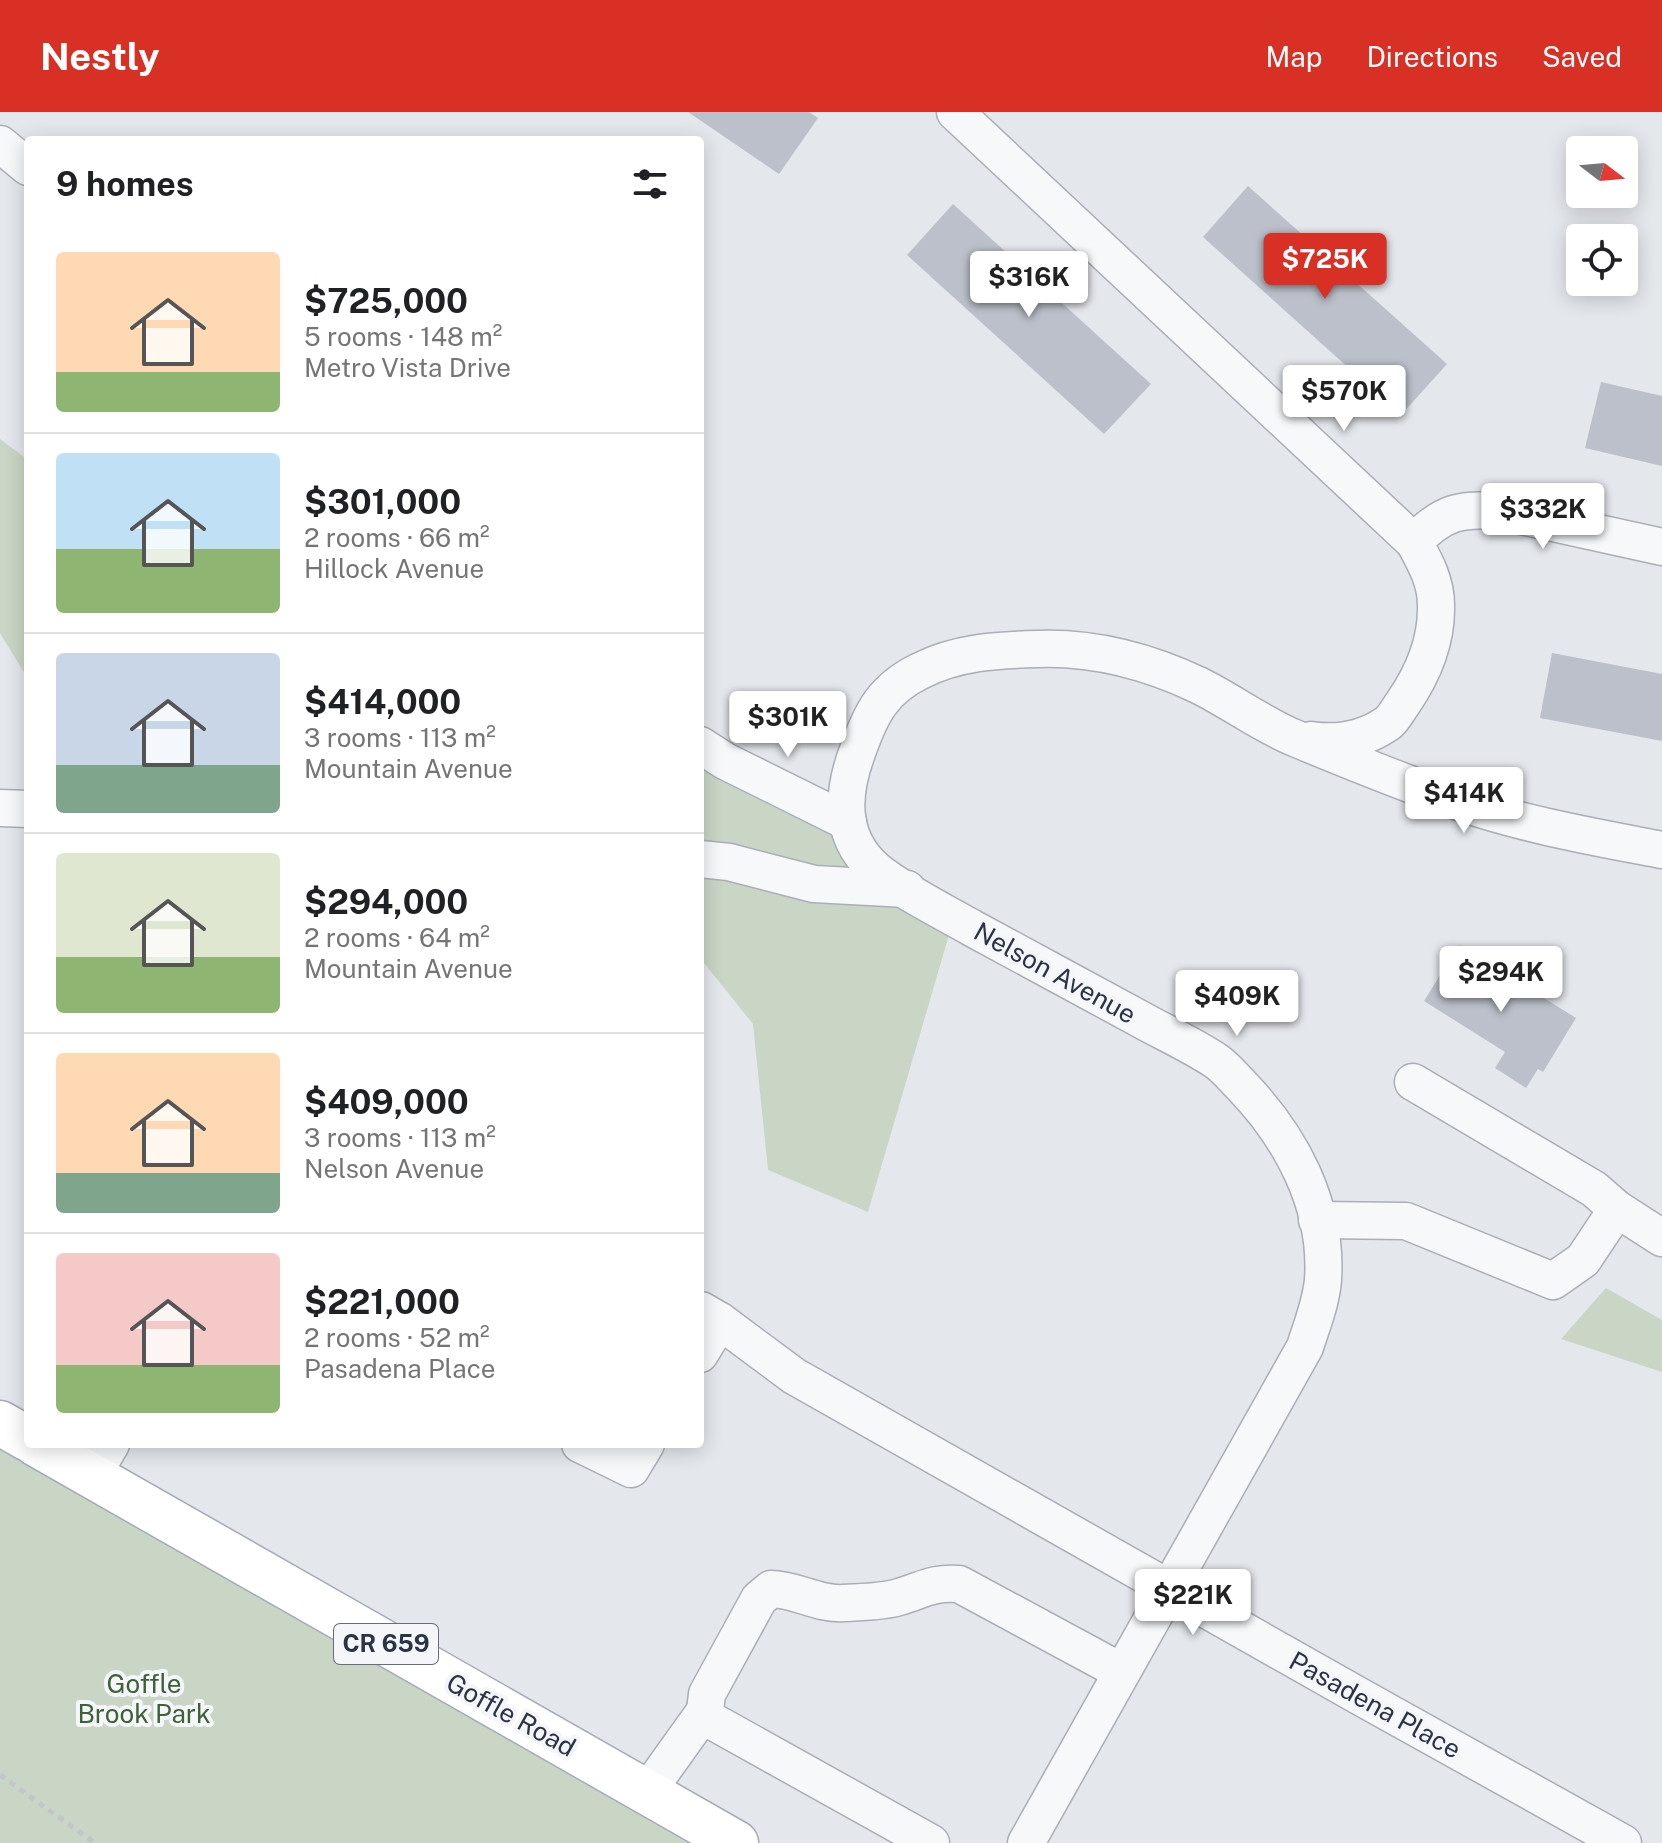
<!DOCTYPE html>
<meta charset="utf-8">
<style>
:root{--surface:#fff;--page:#f6f6f6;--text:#202124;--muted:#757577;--line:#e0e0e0;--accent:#d93025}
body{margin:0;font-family:"Public Sans",sans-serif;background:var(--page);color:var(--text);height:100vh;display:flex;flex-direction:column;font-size:30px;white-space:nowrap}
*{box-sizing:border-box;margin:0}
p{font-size:26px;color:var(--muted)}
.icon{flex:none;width:44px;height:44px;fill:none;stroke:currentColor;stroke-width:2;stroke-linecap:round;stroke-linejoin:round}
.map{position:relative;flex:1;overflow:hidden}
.panel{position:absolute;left:24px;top:24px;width:680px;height:1312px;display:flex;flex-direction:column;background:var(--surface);border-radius:8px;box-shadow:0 4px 20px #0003}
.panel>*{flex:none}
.needle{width:52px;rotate:106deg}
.controls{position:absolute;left:1566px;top:24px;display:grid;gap:16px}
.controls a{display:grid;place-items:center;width:72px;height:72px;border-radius:8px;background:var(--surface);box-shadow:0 4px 20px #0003;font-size:40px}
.price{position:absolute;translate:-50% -68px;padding:0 18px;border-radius:8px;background:#fff;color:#222;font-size:26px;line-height:52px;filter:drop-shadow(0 2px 4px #0008)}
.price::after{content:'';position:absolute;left:50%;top:48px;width:24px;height:18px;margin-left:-12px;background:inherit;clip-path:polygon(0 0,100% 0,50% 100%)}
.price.current{background:var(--accent);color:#fff}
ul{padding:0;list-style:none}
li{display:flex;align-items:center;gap:24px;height:200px;padding:0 32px}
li+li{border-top:2px solid var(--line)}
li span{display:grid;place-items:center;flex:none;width:224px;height:160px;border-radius:8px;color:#555}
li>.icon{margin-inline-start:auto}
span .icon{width:96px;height:96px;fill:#fffc;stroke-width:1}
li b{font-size:34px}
h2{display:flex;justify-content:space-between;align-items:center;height:96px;padding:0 32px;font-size:34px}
header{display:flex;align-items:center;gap:48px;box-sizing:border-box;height:112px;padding:0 40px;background:var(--accent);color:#fff}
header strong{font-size:38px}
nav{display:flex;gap:44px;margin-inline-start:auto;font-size:28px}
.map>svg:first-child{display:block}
.green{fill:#c9d6c5}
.building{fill:#bbc0ca}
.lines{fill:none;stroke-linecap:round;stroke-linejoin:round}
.minor-casing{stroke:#a9aeb7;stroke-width:39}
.major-casing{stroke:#a3abb8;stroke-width:47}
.path{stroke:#c2c5cb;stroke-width:5;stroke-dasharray:6 6;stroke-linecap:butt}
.minor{stroke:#f7f8fa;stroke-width:36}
.major{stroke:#fff;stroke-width:44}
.labels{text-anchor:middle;stroke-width:8;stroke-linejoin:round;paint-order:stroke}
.shield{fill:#f4f6f9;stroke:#676e7b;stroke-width:2}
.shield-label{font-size:24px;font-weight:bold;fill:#2b3445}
.street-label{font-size:26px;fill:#2b3445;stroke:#f4f6f9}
.park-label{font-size:26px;fill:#3f6138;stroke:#f4f6f9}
</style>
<header>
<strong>Nestly</strong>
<nav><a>Map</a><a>Directions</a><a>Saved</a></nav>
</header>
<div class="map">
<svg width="1662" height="1731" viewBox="0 0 1662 1731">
<rect width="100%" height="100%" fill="#e4e7ec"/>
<g class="green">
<path d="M0 327 28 348V567L0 521Z"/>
<path d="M700 636 839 717 951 816 868 1100 768 1058 753 912 700 846Z"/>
<path d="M1606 1176 1662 1208V1260L1561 1227Z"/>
<path d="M0 1338 689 1731H0Z"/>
</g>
<g class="building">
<path d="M688 0H809L818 6 779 62Z"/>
<path d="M1248 74 1447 252 1401 303 1203 125Z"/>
<path d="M953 92 1151 272 1104 322 907 143Z"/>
<path d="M1601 270 1662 284V354L1585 336Z"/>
<path d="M1552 541 1662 562V629L1540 606Z"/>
<path d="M1459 833 1576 906 1543 960 1538 957 1526 976 1495 956 1505 940 1424 889Z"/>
</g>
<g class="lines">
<defs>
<g id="minor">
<path d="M955 0 1414 430C1425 450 1436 469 1436 493 1437 530 1423 562 1403 591 1398 598 1394 606 1388 611 1365 627 1338 632 1311 628"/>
<path d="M0 32 28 55"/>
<path d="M1414 430C1442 400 1462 395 1503 400L1662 435"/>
<path d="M700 633 725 649 848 710"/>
<path d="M0 696 28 697"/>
<path d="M700 747 729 750 814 772 907 777"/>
<path d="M1617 1097 1662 1126"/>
<path d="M1317 1108 1406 1109 1553 1169 1583 1148 1617 1097 1594 1077 1413 970"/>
<path d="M720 1209 794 1264 1359 1584 1623 1731"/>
<path d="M700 1242 720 1209 701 1198"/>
<path d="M580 1332 631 1357 646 1332"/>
<path d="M92 1364 111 1332"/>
<path d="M647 1680 705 1599"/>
<path d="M931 1731 712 1609 705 1599 707 1582 759 1487 771 1477C796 1477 818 1493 844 1491 861 1490 883 1490 899 1485 923 1478 933 1470 959 1472L1122 1560"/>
<path d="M1026 1731 1305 1235C1312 1213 1321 1191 1323 1168 1328 1093 1291 1025 1241 973 1233 965 1225 955 1216 949 1192 933 1165 921 1140 907 1084 877 1028 846 972 816 944 800 898 777 875 757 838 724 842 680 858 638 871 601 883 577 920 559 957 540 997 538 1038 537 1094 535 1147 549 1198 573 1231 589 1262 613 1297 627 1350 649 1404 671 1459 690 1525 713 1594 725 1662 738"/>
</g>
<g id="major">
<path d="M0 1311 28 1327"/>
<path d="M36 1332 736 1731"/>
</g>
</defs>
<use href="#minor" class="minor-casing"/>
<use href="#major" class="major-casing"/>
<path class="path" d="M0 1663 95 1731"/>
<use href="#minor" class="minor"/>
<use href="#major" class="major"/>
</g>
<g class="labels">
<rect class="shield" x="334" y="1512" width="104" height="40" rx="6"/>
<g class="shield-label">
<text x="386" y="1540">CR 659</text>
</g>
<g class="street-label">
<text transform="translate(1055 861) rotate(29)" y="9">Nelson Avenue</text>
<text transform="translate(1375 1593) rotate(29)" y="9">Pasadena Place</text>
<text transform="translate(511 1603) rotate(29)" y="9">Goffle Road</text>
</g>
<g class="park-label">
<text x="144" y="1581">Goffle<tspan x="144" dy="30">Brook Park</tspan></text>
</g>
</g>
</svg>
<div class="controls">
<a><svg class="needle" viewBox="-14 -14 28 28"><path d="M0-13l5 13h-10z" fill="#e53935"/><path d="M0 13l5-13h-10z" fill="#757577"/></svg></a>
<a><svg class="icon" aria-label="locate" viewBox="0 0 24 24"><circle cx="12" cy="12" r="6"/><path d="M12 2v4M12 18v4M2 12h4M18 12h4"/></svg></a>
</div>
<b class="price current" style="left:1325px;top:189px">$725K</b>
<b class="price" style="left:1029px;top:207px">$316K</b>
<b class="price" style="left:1344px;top:321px">$570K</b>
<b class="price" style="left:1543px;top:439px">$332K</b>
<b class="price" style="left:788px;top:647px">$301K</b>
<b class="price" style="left:1464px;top:723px">$414K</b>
<b class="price" style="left:1501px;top:902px">$294K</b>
<b class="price" style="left:1237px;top:926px">$409K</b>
<b class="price" style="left:1193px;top:1525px">$221K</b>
<section class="panel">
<h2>9 homes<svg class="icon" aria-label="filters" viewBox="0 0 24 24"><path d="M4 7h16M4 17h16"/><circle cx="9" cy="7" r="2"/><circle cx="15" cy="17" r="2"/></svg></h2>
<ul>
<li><span style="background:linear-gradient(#ffd9b3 75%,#8fb573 0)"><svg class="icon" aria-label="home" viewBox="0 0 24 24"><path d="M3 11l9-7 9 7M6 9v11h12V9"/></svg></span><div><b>$725,000</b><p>5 rooms · 148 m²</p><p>Metro Vista Drive</p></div></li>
<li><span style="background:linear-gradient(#bfe0f5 60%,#8fb573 0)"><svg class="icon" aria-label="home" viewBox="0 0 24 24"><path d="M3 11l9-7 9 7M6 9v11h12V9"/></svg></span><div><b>$301,000</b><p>2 rooms · 66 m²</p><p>Hillock Avenue</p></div></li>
<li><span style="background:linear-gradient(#c9d6e8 70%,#7fa58c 0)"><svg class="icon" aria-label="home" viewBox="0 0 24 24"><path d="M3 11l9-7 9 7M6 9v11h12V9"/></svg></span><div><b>$414,000</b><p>3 rooms · 113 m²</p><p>Mountain Avenue</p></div></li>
<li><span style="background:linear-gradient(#dfe7d0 65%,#8fb573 0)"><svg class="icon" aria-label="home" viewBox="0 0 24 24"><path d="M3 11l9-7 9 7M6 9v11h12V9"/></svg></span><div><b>$294,000</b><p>2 rooms · 64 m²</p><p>Mountain Avenue</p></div></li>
<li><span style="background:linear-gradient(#ffd9b3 75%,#7fa58c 0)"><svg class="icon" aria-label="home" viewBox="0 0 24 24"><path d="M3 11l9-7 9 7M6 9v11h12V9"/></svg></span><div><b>$409,000</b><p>3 rooms · 113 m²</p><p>Nelson Avenue</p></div></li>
<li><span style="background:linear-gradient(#f6c9c9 70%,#8fb573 0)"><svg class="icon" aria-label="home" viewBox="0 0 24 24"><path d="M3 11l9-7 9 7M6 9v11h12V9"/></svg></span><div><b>$221,000</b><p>2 rooms · 52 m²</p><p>Pasadena Place</p></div></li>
</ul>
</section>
</div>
